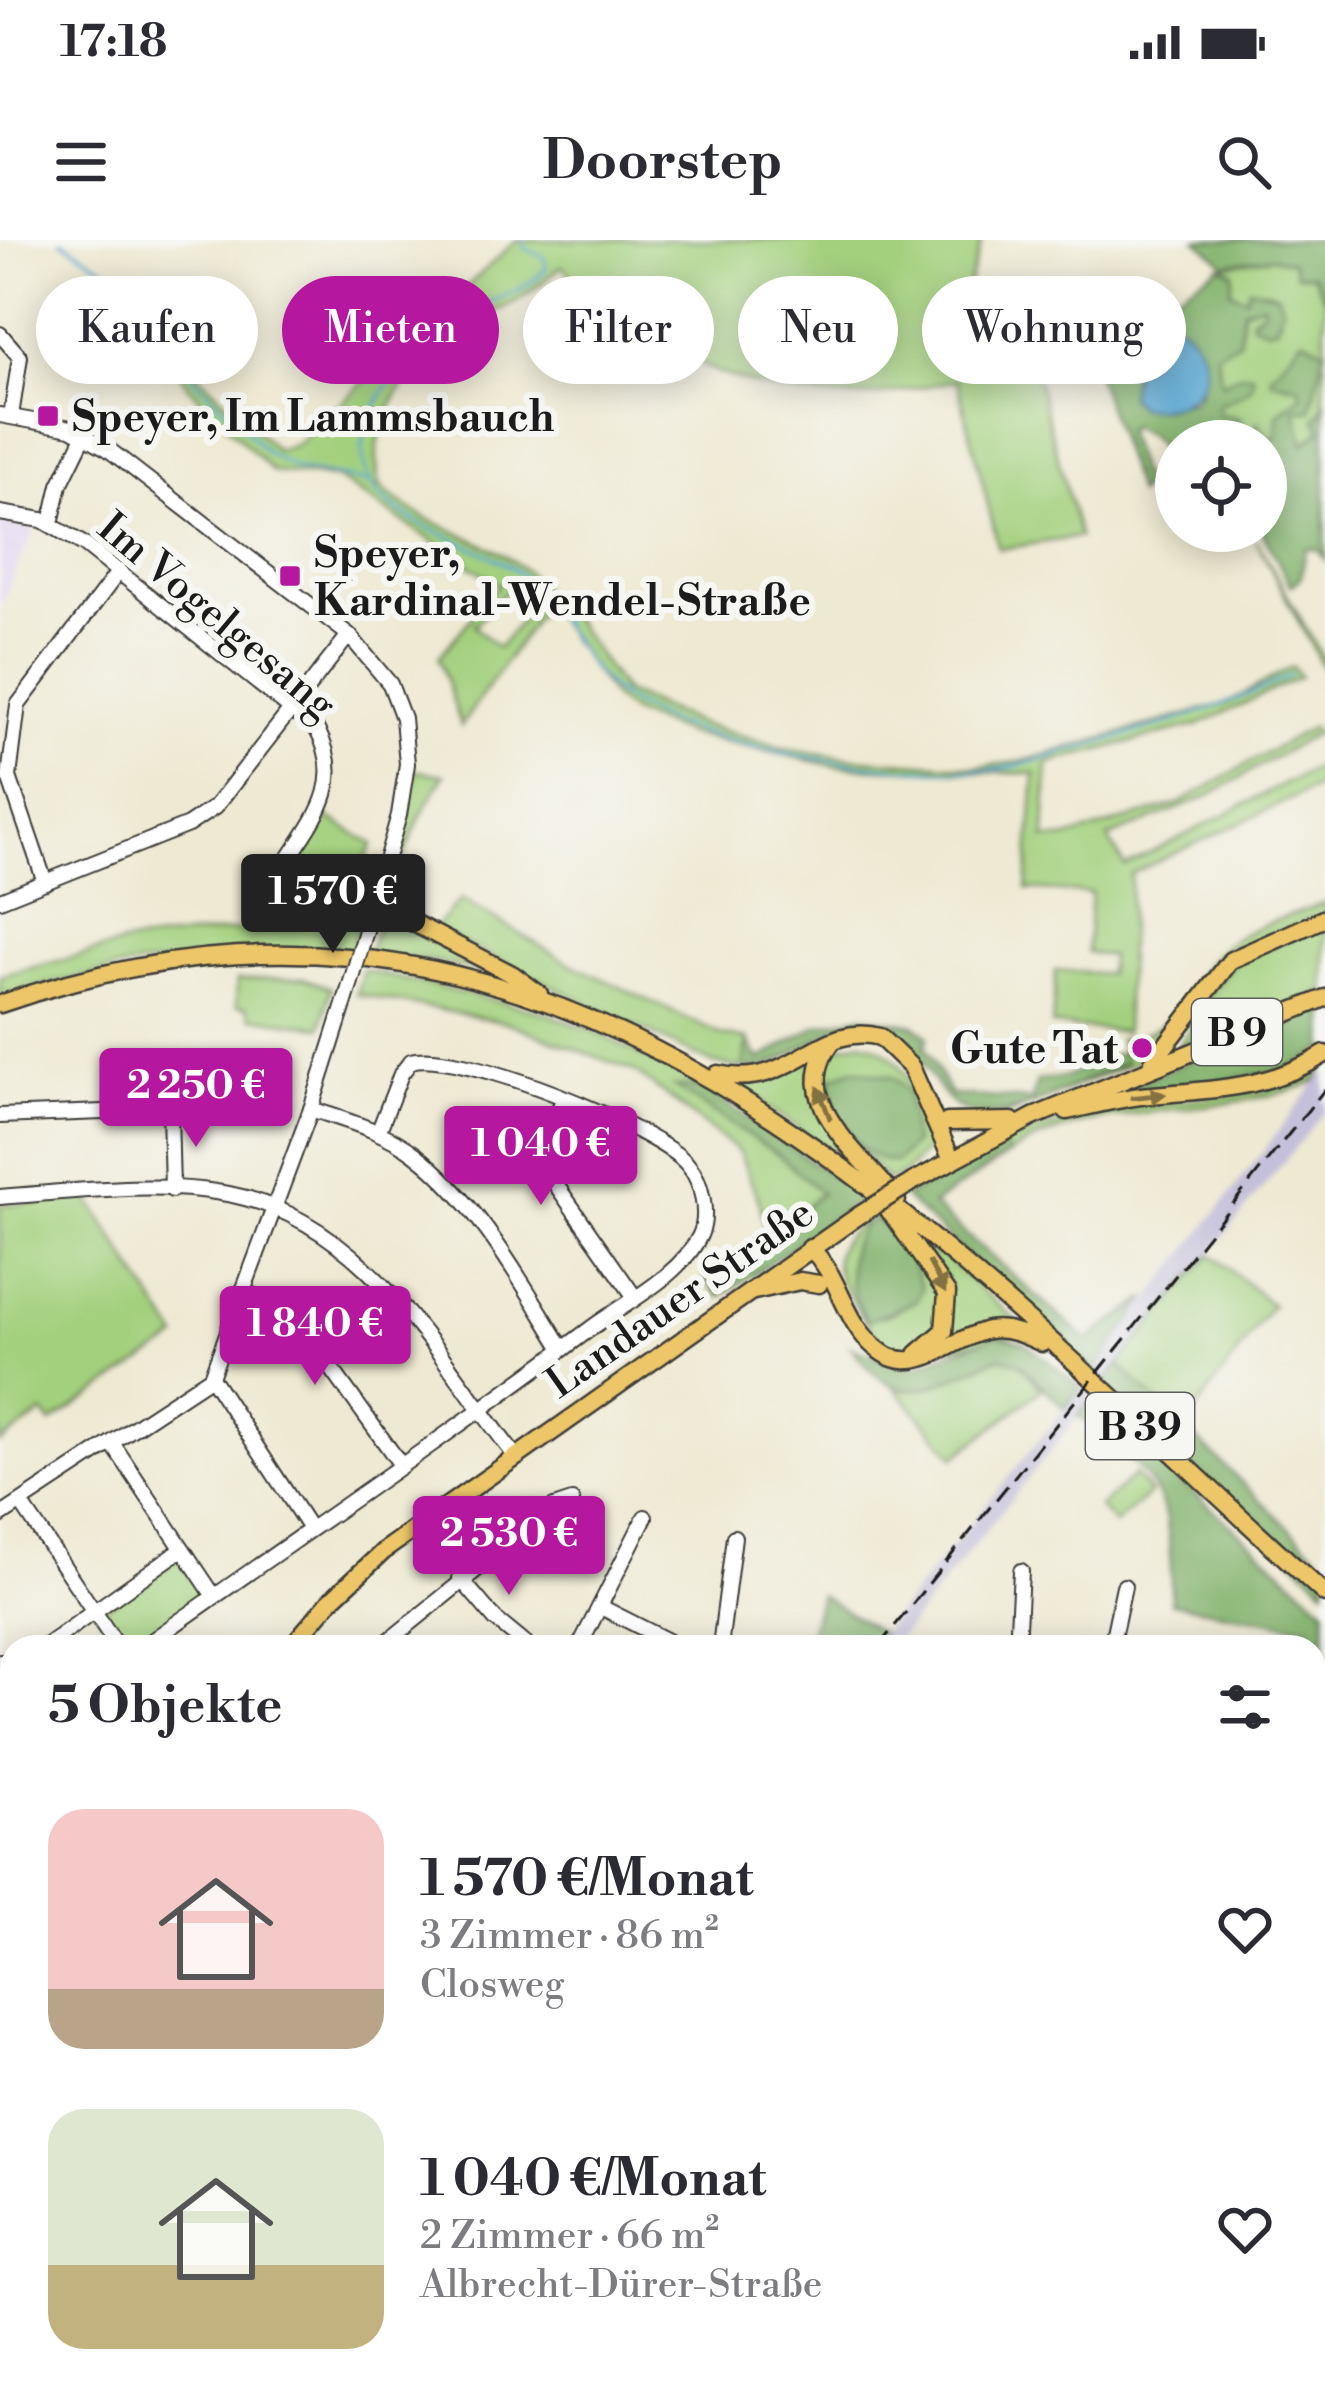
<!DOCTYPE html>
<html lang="de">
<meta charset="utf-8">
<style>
:root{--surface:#fff;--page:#f7f7f7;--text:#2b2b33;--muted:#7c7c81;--accent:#b5179e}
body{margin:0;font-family:"Libre Bodoni",serif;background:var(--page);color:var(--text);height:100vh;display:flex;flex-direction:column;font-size:45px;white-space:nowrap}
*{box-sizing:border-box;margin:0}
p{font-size:39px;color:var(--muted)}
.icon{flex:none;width:66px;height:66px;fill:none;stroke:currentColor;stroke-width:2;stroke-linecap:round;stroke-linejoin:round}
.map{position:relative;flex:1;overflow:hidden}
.details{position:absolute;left:0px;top:1395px;width:1326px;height:771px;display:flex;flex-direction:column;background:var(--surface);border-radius:36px 36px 0 0;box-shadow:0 6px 30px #0003}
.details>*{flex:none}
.guide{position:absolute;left:36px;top:36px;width:1254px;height:108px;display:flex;gap:24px}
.fabs{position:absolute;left:1155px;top:180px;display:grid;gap:24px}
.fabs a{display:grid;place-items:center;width:132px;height:132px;border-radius:50%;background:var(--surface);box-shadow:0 6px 30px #0003;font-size:60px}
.price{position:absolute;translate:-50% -102px;padding:0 27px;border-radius:12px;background:var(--accent);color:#fff;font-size:39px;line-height:78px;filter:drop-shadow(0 3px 6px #0008)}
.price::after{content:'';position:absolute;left:50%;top:72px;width:36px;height:27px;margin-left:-18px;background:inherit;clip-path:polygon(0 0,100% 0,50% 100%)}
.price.selected{background:#222;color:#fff}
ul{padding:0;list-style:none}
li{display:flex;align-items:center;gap:36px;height:300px;padding:0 48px}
li span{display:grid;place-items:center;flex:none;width:336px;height:240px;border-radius:36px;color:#555}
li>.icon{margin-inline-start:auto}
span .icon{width:144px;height:144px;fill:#fffc;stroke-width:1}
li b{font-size:51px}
h2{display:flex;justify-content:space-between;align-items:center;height:144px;padding:0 48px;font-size:51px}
.tag{padding:0 42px;border-radius:54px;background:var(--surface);box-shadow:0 6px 30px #0003;font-size:42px;line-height:108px}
.tag.selected{background:var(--accent);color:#fff}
.status{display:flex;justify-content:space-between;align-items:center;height:84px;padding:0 60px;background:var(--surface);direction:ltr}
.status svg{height:33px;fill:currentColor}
header{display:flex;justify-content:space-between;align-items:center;height:156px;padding:0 48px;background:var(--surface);font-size:54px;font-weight:700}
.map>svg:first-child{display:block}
.built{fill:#e2d4f3}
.industrial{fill:#c5c0da}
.green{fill:#a3d07d;stroke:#60764c;stroke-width:3;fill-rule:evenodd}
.forest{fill:#82b26c;stroke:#4f6744;stroke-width:3;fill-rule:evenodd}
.water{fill:#57a4d0;stroke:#3a6076;stroke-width:3}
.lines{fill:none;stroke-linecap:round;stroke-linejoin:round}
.stream{stroke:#57a4d0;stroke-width:3}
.river{stroke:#57a4d0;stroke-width:16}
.minor-casing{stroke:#3c3b37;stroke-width:18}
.major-casing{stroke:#3c3b37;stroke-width:21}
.minor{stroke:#fff;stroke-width:14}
.major{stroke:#ecc669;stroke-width:16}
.rail{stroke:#1c1c1c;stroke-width:3;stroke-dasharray:18 9;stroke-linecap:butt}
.minor-bridge-casing{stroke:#3c3b37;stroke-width:18;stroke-linecap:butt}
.major-bridge-casing{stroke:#3c3b37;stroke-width:21;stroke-linecap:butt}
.minor-bridge{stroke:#fff;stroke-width:14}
.major-bridge{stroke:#ecc669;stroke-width:16}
.oneway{fill:#847142}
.poi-dot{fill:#b5179e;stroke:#f6f6f2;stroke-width:4.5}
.labels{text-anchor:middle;stroke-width:12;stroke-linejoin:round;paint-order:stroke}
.shield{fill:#f6f6f2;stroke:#5d5d5c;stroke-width:3}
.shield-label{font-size:39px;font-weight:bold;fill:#1c1c1c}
.poi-label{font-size:42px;font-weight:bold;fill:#1c1c1c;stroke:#f6f6f2;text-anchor:start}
.street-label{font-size:42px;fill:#1c1c1c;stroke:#f6f6f2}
</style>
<div class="status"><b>17:18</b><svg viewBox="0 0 49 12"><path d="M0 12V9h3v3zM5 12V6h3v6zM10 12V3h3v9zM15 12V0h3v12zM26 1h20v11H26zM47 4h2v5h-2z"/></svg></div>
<header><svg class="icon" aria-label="menu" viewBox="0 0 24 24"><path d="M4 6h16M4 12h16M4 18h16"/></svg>Doorstep<svg class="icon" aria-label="search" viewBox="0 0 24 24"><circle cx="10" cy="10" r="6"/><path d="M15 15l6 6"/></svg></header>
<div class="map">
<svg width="1325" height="2165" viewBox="0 0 1325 2165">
<rect width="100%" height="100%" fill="#f6f6f2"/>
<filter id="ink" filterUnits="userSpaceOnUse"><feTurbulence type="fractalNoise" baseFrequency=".00833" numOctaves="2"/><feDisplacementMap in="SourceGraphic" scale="24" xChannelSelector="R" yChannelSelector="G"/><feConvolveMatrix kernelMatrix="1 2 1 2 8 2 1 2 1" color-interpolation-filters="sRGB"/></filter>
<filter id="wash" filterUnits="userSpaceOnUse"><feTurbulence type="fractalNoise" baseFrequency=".004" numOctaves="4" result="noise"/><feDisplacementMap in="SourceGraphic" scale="48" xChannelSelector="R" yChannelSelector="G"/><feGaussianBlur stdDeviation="2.7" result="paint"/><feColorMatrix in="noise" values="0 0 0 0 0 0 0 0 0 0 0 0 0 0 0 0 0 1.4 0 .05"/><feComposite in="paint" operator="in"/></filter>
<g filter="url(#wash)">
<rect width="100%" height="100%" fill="#eee9d2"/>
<g class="built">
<path d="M0 281 34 289 0 367Z"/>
<path d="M748 2154H892L876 2165H733Z"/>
</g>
<path class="industrial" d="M1325 830V871L892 1407H870L1094 1132Z"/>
<g class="green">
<path d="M517 0H982L968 46 1030 109 1072 102 1031 116 1079 297 999 309 957 140C921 147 884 157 847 157 737 159 638 101 562 26 547 38 533 51 517 61 499 73 475 75 458 88 411 124 364 186 380 246 436 300 499 290 550 357L461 486 439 417 499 344 336 238 273 232 188 146 134 62 139 40 195 131 277 211 297 204ZM505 352 528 372 498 408 474 386Z"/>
<path d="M1273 17 1292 22 1296 34H1312L1325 60V110L1300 100 1285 144 1299 146 1302 156 1284 168 1277 198 1253 196 1255 201H1244L1248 194 1235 177 1219 175 1218 165 1250 148 1235 137 1222 143 1216 113 1240 97 1243 69 1262 63 1263 70 1251 77 1253 84 1280 79 1278 54 1267 50 1245 58 1231 51V30L1221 26Z"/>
<path d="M1325 123 1322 190 1303 204 1295 166 1302 170 1318 127Z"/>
<path d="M1256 300 1325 422V432Z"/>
<path d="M561 362 624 452 702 485 783 508 849 518 975 527 1020 522 1228 463 1292 427 1300 437 1199 485 1048 523 1045 599H1064L1178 564 1312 487 1316 493 1209 556 1108 598 1125 626 1325 523V543L1131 634 1125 792 1052 785 1056 730 1108 734 1110 716 1087 713 1091 653 1027 649 1035 534 835 526 688 494 632 473 614 459 553 374Z"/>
<path d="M416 531 444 535 421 575 386 658Z"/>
<path d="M327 577 373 604 345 661 290 637Z"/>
<path d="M374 639 350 714C228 708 116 724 0 757V736L128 703 249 689 262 684 287 646 349 673Z"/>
<path d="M461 659 569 723 722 795 748 800 743 828 712 823 434 689Z"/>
<path d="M1325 663V674L1263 697 1154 814 1006 876 998 874 1125 822 1119 799C1188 793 1181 739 1228 704 1256 683 1293 676 1325 663Z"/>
<path d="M380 677 508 738 434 721 368 715Z"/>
<path d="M1325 684V752L1179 806 1212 752 1240 719Z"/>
<path d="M363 730 540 771 589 789 702 846 677 848 780 916 821 953 767 999 760 964 739 912 634 831 508 783 356 754Z"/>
<path d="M303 738 331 748 321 787 251 777 247 767 236 766 237 740Z"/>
<path d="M861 801C908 812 917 859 935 900L906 932 889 941C847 897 824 880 827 817L836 807Z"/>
<path d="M815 814 812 833 876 943 732 842 775 839Z"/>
<path d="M1325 822 1316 841C1215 882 1105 855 1009 914L1002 904 1089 872 1263 851Z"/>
<path d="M88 958 178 1098 51 1183 43 1173 0 1203V965Z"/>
<path d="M880 973C913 1005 940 1037 942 1083 899 1132 880 1106 853 1062 845 1049 834 1034 836 1018 838 1002 851 990 863 981L849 1029 864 1076H886L915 1061 903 1000 872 978Z"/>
<path d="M905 982 1028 1091 932 1111 946 1039Z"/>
<path d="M1211 1014 1272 1065 1183 1189 1119 1125Z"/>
<path d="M1001 1117 1019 1123 1042 1149 955 1217 896 1149 930 1148Z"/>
<path d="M1135 1235 1150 1253 1115 1284 1099 1267Z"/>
<path d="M183 1314 207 1353 133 1407H122L98 1373Z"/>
<path d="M892 2154H965L969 2165H878Z"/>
<path d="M1011 2154H1120V2165H1012Z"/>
</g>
<g class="forest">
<path d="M1197 0H1317L1325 10V60L1313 34H1296L1292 22 1273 17 1225 24Z"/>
<path d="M1221 26 1233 32 1231 51 1246 58 1249 47 1278 54 1282 67 1276 87 1266 89 1250 81 1263 70 1262 63 1243 69 1239 101 1216 113 1222 143 1242 133 1253 135C1255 153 1231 159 1218 165L1219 174 1239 178 1248 194 1244 201H1186L1175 194 1166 217 1150 196 1130 186 1125 190 1144 246 1137 254 1088 110ZM1158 102 1201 151 1194 160 1166 168 1145 120 1157 113Z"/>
<path d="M1304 98 1325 110 1310 171 1295 168 1304 204 1321 190 1316 179 1325 164V320L1318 310 1306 308 1301 338 1291 346 1262 291 1267 213 1266 201H1255L1253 190 1258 182 1269 199 1276 198 1278 174 1301 156 1299 146 1272 141 1271 135Z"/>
<path d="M1325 766V809L1288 830 1088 863Z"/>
<path d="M861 776 915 785 928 796 925 807 951 855 1032 860 1037 841 1066 837 1124 811 1125 822C1085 839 1039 867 996 874 925 887 933 787 871 782 822 778 789 834 743 828L748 800 759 820 819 785Z"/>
<path d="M854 829 893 837 907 849 914 903 896 922C859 922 830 873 830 838Z"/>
<path d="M675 847H702L864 957 720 1057 705 1039 767 999 821 953 780 916Z"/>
<path d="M1002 904 1009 914 932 965 1087 1100 1147 1058 1094 1132 904 957Z"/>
<path d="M872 978 903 1000 922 1049 915 1061 868 1081C845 1048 841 1003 872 978Z"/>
<path d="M997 1095 1026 1103 1081 1148 1065 1168 1019 1123 1001 1117C931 1141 906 1181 851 1107L909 1128Z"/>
<path d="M1119 1125 1325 1322V1348L1103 1145Z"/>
<path d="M1090 1161 1325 1368V1401L1310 1388 1171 1363C1171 1250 1165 1247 1078 1176Z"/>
<path d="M820 1355 881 1393 870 1407H806Z"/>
</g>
<path class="water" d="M1170 78C1230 113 1209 178 1138 167L1129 156 1133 131 1157 112 1153 80Z"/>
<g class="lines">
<g class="stream">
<path d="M61 0 136 48 196 140 267 213 297 229 367 242"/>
<path d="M523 0 524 8 544 17 546 28C524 56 480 61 451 81 415 106 369 158 363 204 355 280 466 295 513 329 563 366 578 428 625 459 707 511 891 535 988 530 1018 529 1048 516 1077 509 1152 488 1221 470 1291 435"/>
</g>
<g class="river">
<path d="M1314 1926H1325"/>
<path d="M681 2165 698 2154"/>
</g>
</g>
</g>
<g filter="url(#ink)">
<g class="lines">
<defs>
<g id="minor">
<path d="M0 94 20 117 11 176"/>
<path d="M0 175 71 188 108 209 349 395 390 444 403 478 407 524 399 575 365 694"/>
<path d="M0 273 42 280 85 305 317 490C350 549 305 589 277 637"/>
<path d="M51 283 60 245 85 194"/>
<path d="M45 642 9 537 18 465 119 331"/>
<path d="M0 660 188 585 215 567 349 395"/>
<path d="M563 860C550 887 545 909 552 939L634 1056"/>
<path d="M311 869C347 881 385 891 415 914 478 962 522 1043 563 1109"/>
<path d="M170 871 172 950"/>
<path d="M0 876 206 868 232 850 234 821"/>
<path d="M0 957C72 952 150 941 222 953 362 975 437 1116 516 1217"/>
<path d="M242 1051 284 1067 298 1082 401 1225"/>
<path d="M211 1137 311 869 348 752"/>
<path d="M211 1137 310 1289"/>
<path d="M112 1203 214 1356"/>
<path d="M21 1263 118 1407"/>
<path d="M0 1276 211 1137"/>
<path d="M460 1338 495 1379 529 1407"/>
<path d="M601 1367 680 1407"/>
<path d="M44 1407 182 1309"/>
<path d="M143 1407C292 1301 444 1199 590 1089 625 1063 682 1035 700 995 709 975 702 941 688 925 658 888 456 807 411 821L401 834 378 893"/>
<path d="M381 1407 554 1267 572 1261"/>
<path d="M579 1407 645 1277"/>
<path d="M720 1407 734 1297"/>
<path d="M1017 1407 1021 1331"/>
<path d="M1111 1407 1124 1346"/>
<path d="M0 1421 12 1439"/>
<path d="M1314 1492 1325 1480"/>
<path d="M1314 1629 1325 1616"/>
<path d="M1314 1658 1325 1670"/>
<path d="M0 1676 12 1662"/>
<path d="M1314 1690 1325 1677"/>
<path d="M0 1749 12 1758"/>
<path d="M1314 1854H1325"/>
<path d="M1314 1944H1325"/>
<path d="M0 1945 12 1953"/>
<path d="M328 2154 343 2165"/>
<path d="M494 2154 503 2165"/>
<path d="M1130 2154V2165"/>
<path d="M37 2165 45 2154"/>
<path d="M299 2165 308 2154"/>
<path d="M437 2165 447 2154"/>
<path d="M635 2165 652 2154"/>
<path d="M716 2165 732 2154"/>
</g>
<g id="major">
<path d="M375 663 512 734 539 754"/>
<path d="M0 764C576 562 944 1012 1325 1354"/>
<path d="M832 802C785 861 864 916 897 960"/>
<path d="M1153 822 1231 720 1325 678"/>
<path d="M718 834C792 851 819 780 880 797L911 827 951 918"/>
<path d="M1067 871C1095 865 1122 857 1151 855 1215 849 1269 849 1325 814"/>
<path d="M947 882 1012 881"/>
<path d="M914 941 1033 877 1325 758"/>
<path d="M888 969 947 1053 944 1091 917 1114"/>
<path d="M810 1008C840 1035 843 1081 876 1108 914 1141 951 1098 988 1090 1008 1087 1025 1095 1042 1103"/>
<path d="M754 1051 800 1041 819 1044"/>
<path d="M291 1407 330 1361 386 1309 858 976"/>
<path d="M0 1861 12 1844"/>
</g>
</defs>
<use href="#minor" class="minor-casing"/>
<use href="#major" class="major-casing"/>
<use href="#minor" class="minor"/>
<use href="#major" class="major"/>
<g class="rail">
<path d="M878 1407 1325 849"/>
<path d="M267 2165 276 2154"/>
</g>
<defs>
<path id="minor-bridge" d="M348 752 365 694"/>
<path id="major-bridge" d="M858 976 914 941"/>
</defs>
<use href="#minor-bridge" class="minor-bridge-casing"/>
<use href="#major-bridge" class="major-bridge-casing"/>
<use href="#minor-bridge" class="minor-bridge"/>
<use href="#major-bridge" class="major-bridge"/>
</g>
<defs><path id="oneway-solid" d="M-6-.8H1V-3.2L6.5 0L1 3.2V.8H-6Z" transform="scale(3)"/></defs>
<g class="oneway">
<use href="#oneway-solid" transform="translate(1148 856) rotate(-6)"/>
<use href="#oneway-solid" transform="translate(824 863) rotate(-111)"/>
<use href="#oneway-solid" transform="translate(937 1037) rotate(62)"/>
</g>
</g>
<g class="poi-dot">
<rect x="36" y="164" width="24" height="24" rx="6"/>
<rect x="278" y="324" width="24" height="24" rx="6"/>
<circle cx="1142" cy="808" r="12"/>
</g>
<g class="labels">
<g class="shield">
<rect x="1192" y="759" width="90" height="66" rx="9"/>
<rect x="1086" y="1153" width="108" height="66" rx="9"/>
</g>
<g class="shield-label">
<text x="1237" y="806">B 9</text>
<text x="1140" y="1200">B 39</text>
</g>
<g class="poi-label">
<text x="72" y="191">Speyer, Im Lammsbauch</text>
<text x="314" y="327">Speyer,<tspan x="314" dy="48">Kardinal-Wendel-Straße</tspan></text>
<text x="1118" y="823" text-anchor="end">Gute Tat</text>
</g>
<g class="street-label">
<text transform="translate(218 375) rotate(40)" y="15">Im Vogelgesang</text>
<text transform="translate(679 1057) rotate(-35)" y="15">Landauer Straße</text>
</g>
</g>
</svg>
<div class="fabs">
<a><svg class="icon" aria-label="locate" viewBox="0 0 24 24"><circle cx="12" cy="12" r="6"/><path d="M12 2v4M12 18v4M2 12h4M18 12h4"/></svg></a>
</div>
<b class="price selected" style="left:333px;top:716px">1 570 €</b>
<b class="price" style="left:196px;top:910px">2 250 €</b>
<b class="price" style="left:541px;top:968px">1 040 €</b>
<b class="price" style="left:315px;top:1148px">1 840 €</b>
<b class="price" style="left:509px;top:1358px">2 530 €</b>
<div class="guide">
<a class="tag">Kaufen</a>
<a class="tag selected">Mieten</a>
<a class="tag">Filter</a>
<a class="tag">Neu</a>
<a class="tag">Wohnung</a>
</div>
<section class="details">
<h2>5 Objekte<svg class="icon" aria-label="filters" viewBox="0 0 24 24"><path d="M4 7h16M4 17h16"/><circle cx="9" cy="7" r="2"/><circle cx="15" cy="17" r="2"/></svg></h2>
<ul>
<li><span style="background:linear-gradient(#f6c9c9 75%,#b9a48a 0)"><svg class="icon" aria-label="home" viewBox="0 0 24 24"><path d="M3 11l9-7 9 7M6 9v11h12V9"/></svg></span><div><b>1 570 €/Monat</b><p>3 Zimmer · 86 m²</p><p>Closweg</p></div><svg class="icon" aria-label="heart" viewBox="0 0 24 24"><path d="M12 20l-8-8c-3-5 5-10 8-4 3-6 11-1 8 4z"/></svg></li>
<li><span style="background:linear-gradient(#dfe7d0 65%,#c2b280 0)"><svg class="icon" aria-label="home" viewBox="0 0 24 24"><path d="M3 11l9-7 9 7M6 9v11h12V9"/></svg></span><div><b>1 040 €/Monat</b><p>2 Zimmer · 66 m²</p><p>Albrecht-Dürer-Straße</p></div><svg class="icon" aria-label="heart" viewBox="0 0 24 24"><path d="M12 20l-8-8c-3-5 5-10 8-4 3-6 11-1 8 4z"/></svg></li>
</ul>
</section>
</div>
